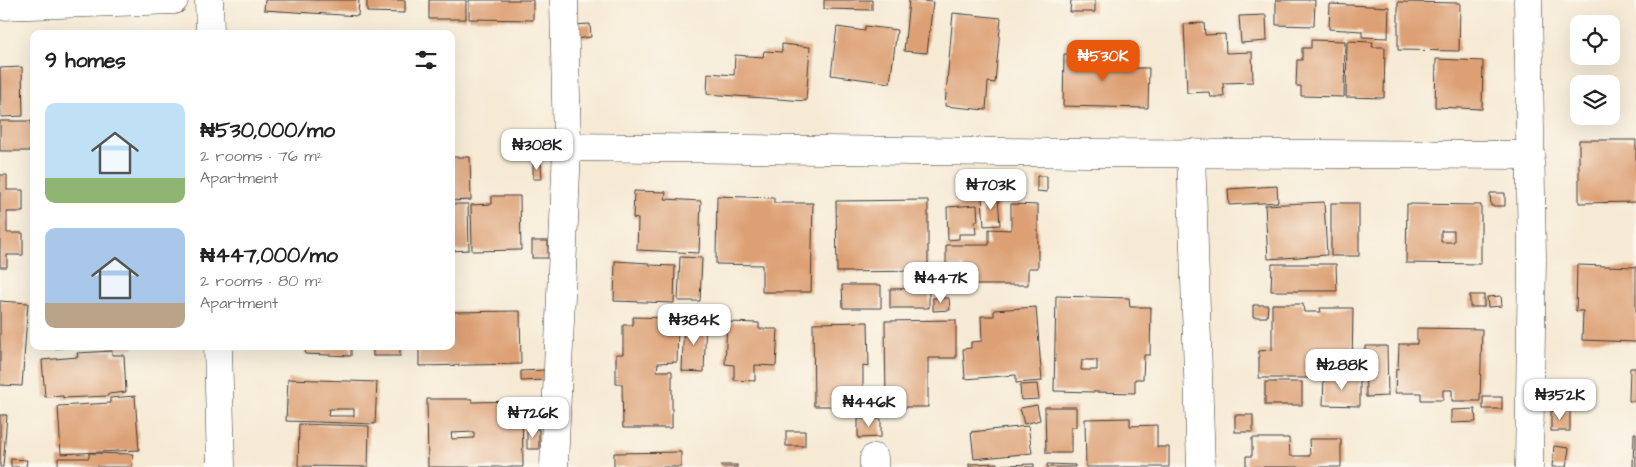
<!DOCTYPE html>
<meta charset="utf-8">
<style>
:root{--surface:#fff;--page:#f2f2f2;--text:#222;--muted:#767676;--accent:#ea580c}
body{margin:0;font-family:"Architects Daughter",sans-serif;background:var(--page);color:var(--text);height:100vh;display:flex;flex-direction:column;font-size:19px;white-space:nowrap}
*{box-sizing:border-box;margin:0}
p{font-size:16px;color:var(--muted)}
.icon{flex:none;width:28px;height:28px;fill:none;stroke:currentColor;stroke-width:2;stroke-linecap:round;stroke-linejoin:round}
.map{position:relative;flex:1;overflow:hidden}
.panel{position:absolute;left:30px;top:30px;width:425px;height:320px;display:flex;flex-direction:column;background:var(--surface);border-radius:10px;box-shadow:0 5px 20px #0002}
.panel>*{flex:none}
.fabs{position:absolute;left:1570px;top:15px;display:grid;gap:10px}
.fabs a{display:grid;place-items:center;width:50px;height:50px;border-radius:10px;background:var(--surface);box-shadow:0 5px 20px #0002;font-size:25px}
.price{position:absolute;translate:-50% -42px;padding:0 11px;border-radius:10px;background:#fff;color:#222;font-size:16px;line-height:32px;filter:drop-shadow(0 1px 2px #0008)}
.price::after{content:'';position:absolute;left:50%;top:30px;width:15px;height:11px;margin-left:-8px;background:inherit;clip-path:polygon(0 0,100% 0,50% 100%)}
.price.active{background:var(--accent);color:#fff}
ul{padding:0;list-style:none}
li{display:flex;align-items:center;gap:15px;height:125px;padding:0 15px}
li span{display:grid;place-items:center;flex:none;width:140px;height:100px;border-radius:10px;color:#555}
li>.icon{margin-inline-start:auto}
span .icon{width:60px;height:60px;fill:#fffc;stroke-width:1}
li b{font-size:21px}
h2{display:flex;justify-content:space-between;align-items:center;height:60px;padding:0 15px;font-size:21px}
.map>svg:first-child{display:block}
.building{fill:#dda075;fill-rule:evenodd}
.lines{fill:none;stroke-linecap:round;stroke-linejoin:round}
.minor-casing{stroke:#3d3b38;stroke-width:29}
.minor{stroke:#fff;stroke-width:28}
</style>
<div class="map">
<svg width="1636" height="467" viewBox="0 0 1636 467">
<rect width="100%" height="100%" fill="#fbf7ec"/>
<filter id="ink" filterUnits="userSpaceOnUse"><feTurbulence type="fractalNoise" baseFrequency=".02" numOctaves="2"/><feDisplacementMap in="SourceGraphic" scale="10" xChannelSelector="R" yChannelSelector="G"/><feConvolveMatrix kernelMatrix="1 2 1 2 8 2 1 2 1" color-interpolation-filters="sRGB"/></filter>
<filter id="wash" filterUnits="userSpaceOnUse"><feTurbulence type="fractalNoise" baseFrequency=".0096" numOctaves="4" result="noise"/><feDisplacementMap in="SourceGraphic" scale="20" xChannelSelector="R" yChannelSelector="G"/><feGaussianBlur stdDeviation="1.12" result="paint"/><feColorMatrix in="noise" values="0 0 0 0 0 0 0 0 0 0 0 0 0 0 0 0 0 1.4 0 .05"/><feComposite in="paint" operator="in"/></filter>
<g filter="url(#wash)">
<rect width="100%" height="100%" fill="#f6ead5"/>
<g id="blocks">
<g class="building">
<path d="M265 0H359L358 16 264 10Z"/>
<path d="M367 0H405V13L367 12Z"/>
<rect x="429" y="0" width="37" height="19"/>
<path d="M469 0H533V20L469 19Z"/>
<path d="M824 0H872V10L824 9Z"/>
<path d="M909 0 933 2 927 53 904 51Z"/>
<path d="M1071 0H1095V12H1070Z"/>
<path d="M1276 0H1315L1314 26 1276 25Z"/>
<path d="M1398 2 1460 3 1459 51 1398 50Z"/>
<path d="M1330 4 1389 7 1388 38 1362 37V31L1329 29Z"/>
<path d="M953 13 1001 18 995 83 988 82 986 110 945 106Z"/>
<path d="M1266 15 1267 41 1241 43 1239 16Z"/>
<path d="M1204 23 1205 35 1225 34 1226 53 1252 52 1253 82 1223 83 1224 97H1210L1209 92 1187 93 1184 24Z"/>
<path d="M590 24 591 37 575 39 573 25Z"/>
<path d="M865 26 897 30 890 83 831 75 837 27 865 31Z"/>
<path d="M1311 40 1345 41 1344 97 1301 96V86H1296L1297 60H1302V48H1311Z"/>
<path d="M1347 41 1373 42 1372 47H1385L1384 98 1346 97Z"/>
<path d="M782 44 810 47 806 101 707 94 708 73 734 75 735 55 763 57 764 51 782 52Z"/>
<path d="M1091 44H1108V68H1149L1148 108 1063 106 1064 54 1091 55Z"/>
<path d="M1436 59 1483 61 1482 109 1435 107Z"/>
<path d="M22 67 23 116 1 117 0 68Z"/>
<path d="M0 121H31L32 151H0Z"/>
<path d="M1579 140H1636V202L1579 203Z"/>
<path d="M451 157H470L471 200 451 201Z"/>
<path d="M533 163H541L542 179H533Z"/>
<path d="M0 175H7V190H23V212H7V233H23V255H7V267H0Z"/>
<path d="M1037 176H1047V192L1037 191Z"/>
<path d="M1277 186 1278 202 1229 205 1228 189Z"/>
<path d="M634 191 666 192 665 199 701 201 699 253 637 250 638 219 633 218Z"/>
<path d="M1490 193H1505V206H1491Z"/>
<path d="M492 196H520L521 250 472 251 471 205 492 204Z"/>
<path d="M717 196 774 198V203H813L811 292H762V265L716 264Z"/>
<path d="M998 197 1000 225 984 226 982 198Z"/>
<path d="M928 200V271L837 272 836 201Z"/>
<path d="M1324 202 1327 255 1268 259 1265 205Z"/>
<rect x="1331" y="203" width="28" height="53"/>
<path d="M451 204H468L469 250 451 251Z"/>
<path d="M1011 204 1038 205V268H1028V285H964V266H946V245H989V229L1011 230Z"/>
<path d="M1407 204 1481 205V264L1406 263ZM1441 231H1454V242H1441Z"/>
<path d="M977 205 978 221H975L976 234H959V239L948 240 947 207Z"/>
<rect x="532" y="241" width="16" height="17"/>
<path d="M680 257 702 258 700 301H678Z"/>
<path d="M615 261 649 263 650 265 675 266 674 303 614 301Z"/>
<path d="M1272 264H1336L1337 291H1271Z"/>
<path d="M1577 265 1636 267V342L1582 340 1583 311H1576Z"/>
<path d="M842 285H881V308H843Z"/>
<path d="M929 288V308H890V289Z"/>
<rect x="1470" y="295" width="14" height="12"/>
<path d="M1056 296 1129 298 1130 307H1151L1150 355H1144L1143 379H1135V393L1054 391ZM1082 360H1097V370H1081Z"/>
<path d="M1501 296 1502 306 1488 307 1487 297Z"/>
<path d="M933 298H949L950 310 933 311Z"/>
<path d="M0 301 28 303 22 386 0 385Z"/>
<path d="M1272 304H1303L1304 312H1321L1320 308H1353L1352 371H1317V378H1259V351L1272 350Z"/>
<path d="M1253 305H1268L1267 317H1253Z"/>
<path d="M1036 307 1042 381 1016 383V375L965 379 963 349 971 348V342L982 341 981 316H994V310Z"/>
<path d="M520 311 521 364 419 366V346H451V312Z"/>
<path d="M633 317 670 318V325H678L677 362 658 363 657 371H672V428H623L622 384H616V354H623V325H633Z"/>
<path d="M684 319 706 320 704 372 682 371Z"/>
<path d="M956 320V358H928V407H886L885 321Z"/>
<path d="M727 322 759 323V329H778L776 366 755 365V381L734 380V365L725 364Z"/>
<path d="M868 322 869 367 863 366V403H844V406H814L813 323Z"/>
<path d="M1417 328 1482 329 1480 401H1452V390H1443V400H1421V393H1395L1396 369H1398L1399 344H1417Z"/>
<path d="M45 346H63V348L45 349Z"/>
<path d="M107 346H134V348L107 349Z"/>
<path d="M306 346H351V356L305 354Z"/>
<rect x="373" y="346" width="27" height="10"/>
<path d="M1365 346H1387L1388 396 1366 397Z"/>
<path d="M112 351V355H124L126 392 108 394V396L63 398V396L45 397 42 360 78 357 77 353Z"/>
<path d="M1630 368H1636V401H1629Z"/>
<path d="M545 370V380L521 381V371Z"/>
<path d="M1324 376H1360V406L1323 405Z"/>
<path d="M288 379 377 382 375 424 286 421ZM329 409H354V416H328Z"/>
<rect x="1265" y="382" width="37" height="23"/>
<path d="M1037 384 1039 399 1021 400 1020 385Z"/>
<path d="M135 396 139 450 61 454 58 406 110 403V398Z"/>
<rect x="1483" y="397" width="19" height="12"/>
<path d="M427 399H472V402L522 401 523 467H428ZM474 432V438L452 439 451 433Z"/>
<path d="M1037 405 1040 420 1024 424 1020 408Z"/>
<path d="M1045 407H1076V427H1071V453H1046Z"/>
<path d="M1475 409 1476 422 1451 423V410Z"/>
<rect x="1551" y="411" width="19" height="20"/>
<path d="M0 415H7L3 467H0Z"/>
<rect x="1235" y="415" width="18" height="17"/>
<path d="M1130 418V426L1157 425V447H1169V467H1086L1085 419Z"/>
<path d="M858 419H881V437L858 438Z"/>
<path d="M299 424 369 426 368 467 298 466Z"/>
<path d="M1028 426 1032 453 974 459 971 432Z"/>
<path d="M527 428 539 429V449H527Z"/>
<rect x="786" y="431" width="19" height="15"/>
<path d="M1634 433H1636V467H1633Z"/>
<path d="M1252 438H1289L1290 456H1310L1309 439H1341V467H1246V456H1252Z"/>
<path d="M1554 446 1569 448 1566 467H1552Z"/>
<path d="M681 452V467H614V453Z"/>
<path d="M89 453 133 454 132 467H58V458H89Z"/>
<path d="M11 459 27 460 26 467H11Z"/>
<path d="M997 463V467H969V464Z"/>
<path d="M1034 464V467H1002V465Z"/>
<path d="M1047 464 1075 465V467H1047Z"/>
<rect x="721" y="465" width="16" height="2"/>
</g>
</g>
</g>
<g filter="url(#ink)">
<use href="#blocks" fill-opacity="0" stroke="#3d3b38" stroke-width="1"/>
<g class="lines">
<defs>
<g id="minor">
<path d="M209 0 210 34"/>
<path d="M1528 0 1532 259 1529 467"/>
<path d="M0 6 174 0"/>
<path d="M567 147 1087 153 1531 155"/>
<path d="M1191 153 1201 467"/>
<path d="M218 346 221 467"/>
<path d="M874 458V467"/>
<path d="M554 467 567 147 564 0"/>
</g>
</defs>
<use href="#minor" class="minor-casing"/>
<use href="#minor" class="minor"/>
</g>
</g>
</svg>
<div class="fabs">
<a><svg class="icon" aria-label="locate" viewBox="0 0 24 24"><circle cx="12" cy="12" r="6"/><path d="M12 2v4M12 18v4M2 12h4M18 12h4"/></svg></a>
<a><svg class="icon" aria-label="layers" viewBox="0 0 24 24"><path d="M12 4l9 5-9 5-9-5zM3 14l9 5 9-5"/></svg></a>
</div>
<b class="price active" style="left:1103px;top:82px">₦530K</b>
<b class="price" style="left:537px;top:171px">₦308K</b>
<b class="price" style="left:991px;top:211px">₦703K</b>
<b class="price" style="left:941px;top:304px">₦447K</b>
<b class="price" style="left:694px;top:346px">₦384K</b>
<b class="price" style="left:1342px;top:391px">₦288K</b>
<b class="price" style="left:1560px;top:421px">₦352K</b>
<b class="price" style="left:869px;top:428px">₦446K</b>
<b class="price" style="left:533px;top:439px">₦726K</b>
<section class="panel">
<h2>9 homes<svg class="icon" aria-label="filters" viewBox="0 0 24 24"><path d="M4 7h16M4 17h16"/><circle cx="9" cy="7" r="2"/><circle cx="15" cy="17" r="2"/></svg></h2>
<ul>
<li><span style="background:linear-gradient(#bfe0f5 75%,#8fb573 0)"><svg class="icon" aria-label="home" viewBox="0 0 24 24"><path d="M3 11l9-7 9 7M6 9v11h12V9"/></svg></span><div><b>₦530,000/mo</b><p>2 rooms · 76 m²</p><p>Apartment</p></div></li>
<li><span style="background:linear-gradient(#a9c7e8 75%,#b9a48a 0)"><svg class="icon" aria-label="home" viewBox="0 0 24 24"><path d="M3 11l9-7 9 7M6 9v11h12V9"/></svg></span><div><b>₦447,000/mo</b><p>2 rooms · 80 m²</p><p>Apartment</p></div></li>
</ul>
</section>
</div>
